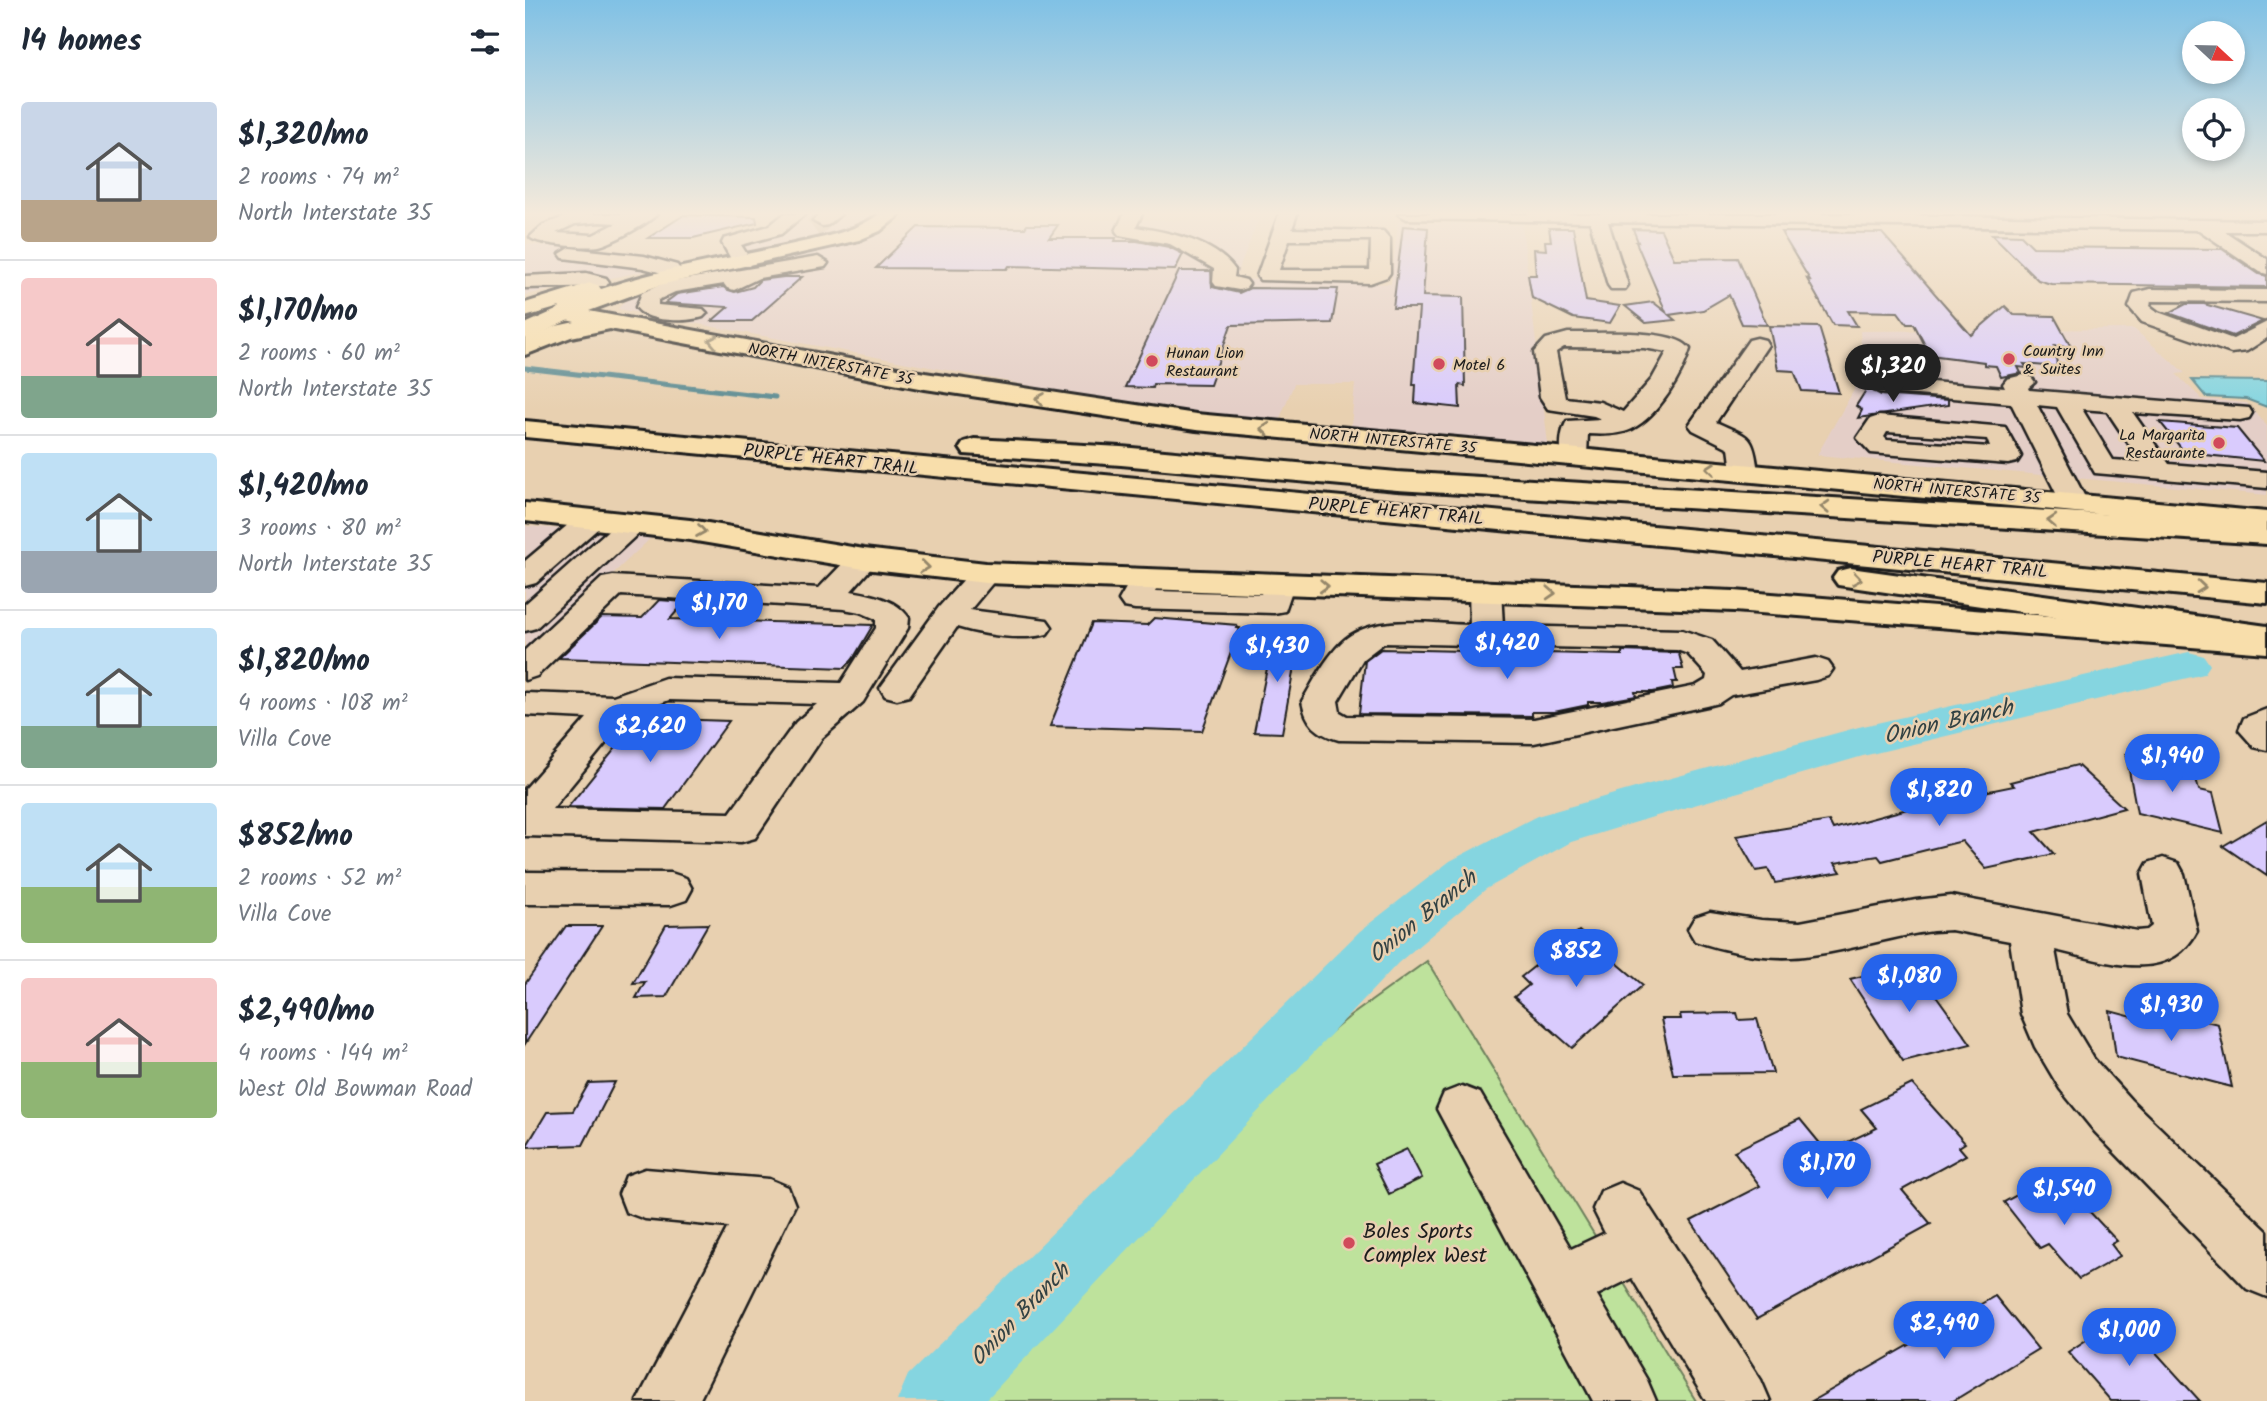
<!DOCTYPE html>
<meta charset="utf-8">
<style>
:root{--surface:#fff;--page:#f6f6f7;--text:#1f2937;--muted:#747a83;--line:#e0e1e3;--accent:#2563eb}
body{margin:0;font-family:Kalam,sans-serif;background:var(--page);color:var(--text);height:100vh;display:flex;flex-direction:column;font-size:26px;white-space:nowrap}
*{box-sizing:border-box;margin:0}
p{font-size:23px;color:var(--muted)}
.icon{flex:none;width:38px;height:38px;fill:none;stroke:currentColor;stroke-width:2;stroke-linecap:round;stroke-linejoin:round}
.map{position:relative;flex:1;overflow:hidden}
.sheet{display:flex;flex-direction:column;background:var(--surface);width:525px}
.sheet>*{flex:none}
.needle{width:46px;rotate:112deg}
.buttons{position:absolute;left:1657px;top:21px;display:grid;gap:14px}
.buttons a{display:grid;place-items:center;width:63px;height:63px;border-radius:50%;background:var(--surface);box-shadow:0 4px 10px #0003;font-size:35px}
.price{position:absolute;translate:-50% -60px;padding:0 16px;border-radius:24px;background:var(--accent);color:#fff;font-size:23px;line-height:46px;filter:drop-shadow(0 2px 4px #0008)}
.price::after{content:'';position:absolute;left:50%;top:42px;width:21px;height:16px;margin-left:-10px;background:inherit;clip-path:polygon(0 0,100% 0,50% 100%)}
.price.active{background:#222;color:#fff}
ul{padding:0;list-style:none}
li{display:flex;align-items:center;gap:21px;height:175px;padding:0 21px}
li+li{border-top:2px solid var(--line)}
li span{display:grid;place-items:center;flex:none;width:196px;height:140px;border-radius:7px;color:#555}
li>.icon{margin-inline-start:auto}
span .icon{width:84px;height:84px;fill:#fffc;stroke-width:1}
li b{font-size:30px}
h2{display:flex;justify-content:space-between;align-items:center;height:84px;padding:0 21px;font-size:30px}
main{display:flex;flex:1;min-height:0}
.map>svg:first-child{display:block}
.built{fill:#e4cec7}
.green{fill:#bee29c;stroke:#6d7f5c;stroke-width:2}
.water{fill:#85d5e0;stroke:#5b8b92;stroke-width:2}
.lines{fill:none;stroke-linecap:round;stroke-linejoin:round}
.stream{stroke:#5b8b92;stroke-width:5}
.river{fill:#85d5e0;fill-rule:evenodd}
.building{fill:#d9cbfd;stroke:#1c1c1c;stroke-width:2}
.minor-tunnel{stroke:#bfac92;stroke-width:20;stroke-dasharray:20 10;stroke-linecap:butt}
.minor-casing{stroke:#1c1c1c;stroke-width:5}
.major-casing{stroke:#1c1c1c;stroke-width:6}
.highway-casing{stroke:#1c1c1c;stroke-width:6}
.minor{fill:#e8d0b0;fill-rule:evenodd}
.major{fill:#f8deab;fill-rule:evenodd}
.highway{fill:#f8deab;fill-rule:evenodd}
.oneway{stroke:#95876b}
.poi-dot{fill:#d1495b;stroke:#e8d0b0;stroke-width:2.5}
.labels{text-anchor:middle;stroke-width:5;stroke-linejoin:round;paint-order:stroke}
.far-poi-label{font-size:16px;fill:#1c1c1c;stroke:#e8d0b0;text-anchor:start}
.far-street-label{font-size:16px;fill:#1c1c1c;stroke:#e8d0b0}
.street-label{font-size:18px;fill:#1c1c1c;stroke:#e8d0b0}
.near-poi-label{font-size:21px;fill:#1c1c1c;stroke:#e8d0b0;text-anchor:start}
.near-water-label{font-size:23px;font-style:italic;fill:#314143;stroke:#e8d0b0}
</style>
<main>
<section class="sheet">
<h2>14 homes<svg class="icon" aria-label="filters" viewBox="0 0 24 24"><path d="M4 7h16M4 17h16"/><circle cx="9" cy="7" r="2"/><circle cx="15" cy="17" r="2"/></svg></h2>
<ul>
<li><span style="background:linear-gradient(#c9d6e8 70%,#b9a48a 0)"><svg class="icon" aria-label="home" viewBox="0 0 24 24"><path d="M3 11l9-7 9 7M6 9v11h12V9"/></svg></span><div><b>$1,320/mo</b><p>2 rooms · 74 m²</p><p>North Interstate 35</p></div></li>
<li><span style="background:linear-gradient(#f6c9c9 70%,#7fa58c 0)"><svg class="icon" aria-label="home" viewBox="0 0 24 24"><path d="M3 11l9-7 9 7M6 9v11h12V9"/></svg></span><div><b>$1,170/mo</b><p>2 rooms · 60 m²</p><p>North Interstate 35</p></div></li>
<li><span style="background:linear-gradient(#bfe0f5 70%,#9aa5b1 0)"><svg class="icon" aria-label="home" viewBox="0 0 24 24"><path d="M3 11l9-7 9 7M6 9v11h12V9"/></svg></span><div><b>$1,420/mo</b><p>3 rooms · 80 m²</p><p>North Interstate 35</p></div></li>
<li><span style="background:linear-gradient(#bfe0f5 70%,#7fa58c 0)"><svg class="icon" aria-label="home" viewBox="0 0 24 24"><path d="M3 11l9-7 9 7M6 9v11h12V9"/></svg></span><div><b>$1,820/mo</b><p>4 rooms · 108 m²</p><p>Villa Cove</p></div></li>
<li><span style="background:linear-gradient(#bfe0f5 60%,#8fb573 0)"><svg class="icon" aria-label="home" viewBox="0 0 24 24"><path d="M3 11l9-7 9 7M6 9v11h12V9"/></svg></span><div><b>$852/mo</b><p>2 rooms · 52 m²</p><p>Villa Cove</p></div></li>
<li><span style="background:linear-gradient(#f6c9c9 60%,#8fb573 0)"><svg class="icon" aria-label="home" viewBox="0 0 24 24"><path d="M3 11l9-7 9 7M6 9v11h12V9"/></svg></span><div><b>$2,490/mo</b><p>4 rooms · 144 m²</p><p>West Old Bowman Road</p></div></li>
</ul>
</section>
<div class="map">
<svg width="1742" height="1401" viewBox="0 0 1742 1401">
<rect width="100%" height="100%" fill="#e8d0b0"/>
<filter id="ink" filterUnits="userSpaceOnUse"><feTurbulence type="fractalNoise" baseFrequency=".0143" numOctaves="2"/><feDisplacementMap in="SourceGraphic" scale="14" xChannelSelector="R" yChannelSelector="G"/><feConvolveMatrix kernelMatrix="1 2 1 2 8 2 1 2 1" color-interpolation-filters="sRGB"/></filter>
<g filter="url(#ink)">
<g class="built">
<path d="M277 214 347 215 322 230 216 253 212 241Z"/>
<path d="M384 219 733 221 710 279 866 284 873 222 997 225 1023 444 826 427 830 384H769L753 423 587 401 93 309 104 296 129 285 316 246 360 232Z"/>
<path d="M0 244 130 256 125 259 156 264 0 295Z"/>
<path d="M1609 329 1660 373 1651 374 1677 399 1722 403 1742 426V495L1292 455 1338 374 1335 331Z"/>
<path d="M0 526 128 536 0 657Z"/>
</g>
<path class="green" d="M902 961 1171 1401H414L438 1372 707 1115 824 1017Z"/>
<path class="water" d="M1667 380 1742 381V407L1721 399 1681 397Z"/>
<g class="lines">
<path class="stream" d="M0 368 250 397"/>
<path class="river" d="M1664 652 1679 656 1685 665 1679 674 1338 756 1128 817 1046 842 961 889 873 963 460 1401H372L383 1375 835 931 925 861 1012 816 1117 786 1334 727Z"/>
</g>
<g class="building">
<path d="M159 215 231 217 232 223 168 238H123Z"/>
<path d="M502 225H533L524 238H591L590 241H612L644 247 658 254 650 270 484 266 482 269 351 268 393 227 500 228Z"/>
<path d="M878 226 903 228 898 296 938 297 940 386 934 385 935 408 890 403 891 385H888L894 308H868Z"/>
<path d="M1024 228H1048L1061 301 1095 306 1085 323 1048 318 1007 298 1003 275H1011L1009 249 1021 250 1020 241H1026Z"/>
<path d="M1108 229 1136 230 1149 259 1213 258 1242 325 1217 324 1204 295 1178 310 1144 315 1150 320 1121 323 1100 306 1128 302 1141 312 1111 242H1113Z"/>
<path d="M1256 232 1357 233 1446 335 1480 306 1489 315 1529 316 1546 347 1529 346 1536 356H1531L1532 367 1499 364 1502 368 1493 367 1496 373 1476 377 1471 366 1459 365V362L1405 355 1389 324H1382L1373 312 1323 311 1332 326 1308 325 1282 279 1285 280Z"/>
<path d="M1467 234 1496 235 1508 247 1697 249 1734 274 1742 276V287L1526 284 1513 280Z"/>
<path d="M654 271H686L687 287 714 293 725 288 813 289 807 323 706 325 685 385 628 384 627 388 600 387Z"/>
<path d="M259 277H277L227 321H187L203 307 140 303 152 294 198 287 210 292 228 287 235 280Z"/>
<path d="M1661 304H1679L1738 321 1708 336 1644 313Z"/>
<path d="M1244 326 1294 327 1314 393 1277 391 1269 371 1253 370Z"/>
<path d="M1345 389 1356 395 1423 400V405L1333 418 1337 410 1331 406 1341 390Z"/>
<path d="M1635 422 1712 428 1739 461 1660 453Z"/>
<path d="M134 600 160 602 145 619 348 625 328 659 320 668 34 658 77 617 117 618Z"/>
<path d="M629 618 712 625 711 628H715L677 731 525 726 567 623 622 625Z"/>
<path d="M749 634H775L757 733 729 732Z"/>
<path d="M856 649 1097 655V651L1152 653 1154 654 1158 669H1149L1152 682H1147L1148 688 1128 692H1110L1111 696 1077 702H1063V705L1029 712H1007V716L834 714 840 661Z"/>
<path d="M115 718 204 721 140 809 43 807Z"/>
<path d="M1601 754 1668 767 1674 790 1688 793 1698 833 1612 813Z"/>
<path d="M1552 765 1599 808 1509 832 1529 854 1461 869 1437 841 1357 861 1353 856 1310 863 1316 872 1250 883 1243 869 1231 871 1211 836 1304 821 1308 829 1405 803 1489 786 1485 782Z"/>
<path d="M1742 820V876L1698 846Z"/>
<path d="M183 924 141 997 111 998 120 982 108 983 141 925Z"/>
<path d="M41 926H77L0 1044V984Z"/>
<path d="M1054 931 1118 985 1047 1048 989 997 1004 985 996 977Z"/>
<path d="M1376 967 1389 986 1402 983 1446 1044 1378 1061 1325 979Z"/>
<path d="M1609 1003 1693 1024 1707 1087 1591 1057 1585 1011 1611 1018Z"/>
<path d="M1212 1013 1214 1020 1232 1019 1248 1073 1148 1074 1136 1019H1156L1155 1014Z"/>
<path d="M90 1082 58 1145 1 1147 22 1112 48 1111 64 1083Z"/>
<path d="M1387 1084 1440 1143 1434 1147 1441 1155 1377 1190 1406 1224 1232 1319 1166 1221 1235 1186 1209 1151 1275 1119 1302 1152 1352 1128 1336 1109Z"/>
<path d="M882 1149 897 1178 864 1194 849 1164Z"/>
<path d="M1523 1178 1531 1187 1538 1183 1592 1241 1586 1244 1595 1256 1554 1279 1523 1244 1515 1248 1479 1202Z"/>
<path d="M1470 1296 1513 1349 1428 1401H1287Z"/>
<path d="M1590 1321 1600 1331 1607 1326 1675 1401H1586L1543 1352Z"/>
</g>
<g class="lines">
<path class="minor-tunnel" d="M288 228 297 221"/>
<defs>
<g id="minor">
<path d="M47 214H132C124 223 87 243 74 246 63 248 11 245 5 237L18 225ZM75 222 92 223 68 235 31 233 50 224Z"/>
<path d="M259 214H280L256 234 216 245 227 262 224 266H210L197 243 199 239 244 226Z"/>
<path d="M295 214H316L303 225 297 226 288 221Z"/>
<path d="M599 214H617L611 227C643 232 690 241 710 270L709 277 721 280 724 284 721 288 714 290 691 286 688 282 689 269 645 244 594 235 591 231Z"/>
<path d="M754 214H772L767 229 858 231 865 239V273L862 277 845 283 735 280 732 276ZM764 240H846L845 270H754Z"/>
<path d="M873 214H1292L1742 221V231H1699L1742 259V274L1735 272 1674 230 1083 222 1103 285 1100 289H1086L1083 285 1065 222 882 219Z"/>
<path d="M45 248 119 256 152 265 155 269 145 275 118 268 38 258 35 254Z"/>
<path d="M293 257 303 263 300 267 234 278 209 290 202 288 199 284 150 292 133 300V305L178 309 182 313 178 317C161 322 122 323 111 307L117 293 138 283Z"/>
<path d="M61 273 81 278 84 282 81 286 0 288V276Z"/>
<path d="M1625 289 1742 290V302L1626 301 1625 306 1633 312 1708 339 1742 322V338L1722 351 1706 353 1617 322 1604 307 1609 293Z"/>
<path d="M1043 333C1069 334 1150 327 1165 349 1157 376 1134 415 1107 429 1094 435 1078 435 1063 434L1062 455 1058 461 1049 463 1040 461C1033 451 1036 430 1042 421L1076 419 1069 416 1023 409 1015 397 1009 352 1021 339ZM1039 347 1119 348 1142 352 1127 379 1098 412 1075 402 1040 398 1031 352Z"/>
<path d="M1232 338 1240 340 1243 345 1191 422C1225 438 1228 433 1233 471L1229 477 1220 479 1211 477 1207 471 1204 448 1168 430 1164 425 1224 340Z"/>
<path d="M1498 375 1506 377 1510 382 1503 388 1504 390 1724 408 1727 413 1724 418 1715 420 1608 413 1644 464 1742 472V488L1570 473 1532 407 1512 405 1562 501 1558 507 1548 509 1538 507 1486 403 1357 392 1349 390 1345 385 1349 380 1357 378 1480 388 1478 384 1482 379ZM1557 409 1582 411 1616 462 1588 460Z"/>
<path d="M1354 416 1480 427 1496 456 1492 462 1483 464 1346 453 1332 438 1345 419ZM1362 432 1462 439 1465 447 1362 440 1359 437Z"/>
<path d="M67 510 77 513 81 519 77 525 11 583 0 586V561L57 513Z"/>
<path d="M108 514 118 517 122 523 118 529 11 628 0 631V604L98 517Z"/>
<path d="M339 550 350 553 354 559 326 591C348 595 371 599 384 618L383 628 338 702 297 738 230 838 216 842 0 836V789L62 718 0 715V693L88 696 140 678 316 683 351 628V619L335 612 319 609 96 595 12 676 0 680V650L77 578 88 576 294 588 328 553ZM144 700 292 704 271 722 205 813 27 809 103 716Z"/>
<path d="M461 564 472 567 476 573 445 610 522 620 527 627 522 634C495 641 459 635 432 627L384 696 372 699 360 696 355 688 414 607 450 567Z"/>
<path d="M620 572 631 574 635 581 630 591 736 594 743 578 754 576 765 578 769 585 760 611 749 613 610 609 599 607 594 600 609 574Z"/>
<path d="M960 581 971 583 976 590 978 626 1157 630 1187 640 1215 672 1291 658 1303 662 1308 669 1303 676 1291 680 1206 695 1194 703 1182 706 1009 743 814 740C792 734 781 724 777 701 789 681 800 659 816 643 846 613 906 624 945 625L944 590 949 583ZM859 643 1152 650 1163 654 1182 675 1181 680 1171 686 1009 719 822 716 815 712 813 701 838 659Z"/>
<path d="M1742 709V750L1729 747 1714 730 1719 718Z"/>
<path d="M1638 858 1653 863 1659 874 1672 931C1643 987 1578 960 1530 950L1542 1014 1569 1059 1606 1100 1742 1231V1297L1722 1289 1570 1132 1535 1089 1510 1047 1496 1014 1485 941 1426 930 1408 931C1367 936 1328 950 1287 955 1249 961 1206 953 1170 941L1163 929 1170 917 1185 912 1236 920 1275 922 1391 900 1426 896 1612 931 1622 930 1627 926 1617 874 1623 863Z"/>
<path d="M0 872 146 873 161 878 167 889 161 900 146 905 0 904Z"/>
<path d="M937 1086 955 1093 1046 1249 1080 1233 1068 1209 1076 1191 1095 1183 1114 1191 1236 1380 1245 1401H1181L1107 1278 1072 1295 1122 1380 1131 1401H1068L912 1109 919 1093Z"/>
<path d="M120 1169 244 1179 263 1187 270 1205 174 1401H112L203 1227 120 1219 101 1212 94 1194 101 1176Z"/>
</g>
<g id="major">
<path d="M354 214H376L355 231 334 240 135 285 64 311 400 373 671 414 1742 512V530L671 430 400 389 85 329 46 337 0 355V339L31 326 50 322 32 318 28 313 35 307 0 317V303L65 283 73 285 76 289C137 268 201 259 264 245 294 238 329 233 354 214Z"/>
<path d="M0 503 165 520 339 549 461 563 1209 591 1736 633 1742 635V653L1209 611 461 583 339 569 165 540 0 521Z"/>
</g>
<g id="highway">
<path d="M40 306 48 308 52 313 48 318 0 341V324Z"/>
<path d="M0 421 1742 583V603L0 437Z"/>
<path d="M449 439 596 447 872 472 1742 524V544L872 490 596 465 439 454 435 448 439 442Z"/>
<path d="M1325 568 1742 626V648L1313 585 1308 578 1313 571Z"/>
</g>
</defs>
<use href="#minor" class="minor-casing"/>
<use href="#major" class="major-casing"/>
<use href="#highway" class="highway-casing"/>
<use href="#minor" class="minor"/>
<use href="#major" class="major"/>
<use href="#highway" class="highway"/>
</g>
<defs><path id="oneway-chevron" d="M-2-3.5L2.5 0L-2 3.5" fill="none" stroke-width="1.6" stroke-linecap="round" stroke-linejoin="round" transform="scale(1.75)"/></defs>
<g class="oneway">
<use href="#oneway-chevron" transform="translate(188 341) rotate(-169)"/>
<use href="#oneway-chevron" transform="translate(515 399) rotate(-171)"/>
<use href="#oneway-chevron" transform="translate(740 429) rotate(-175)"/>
<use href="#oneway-chevron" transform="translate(1186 468) rotate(-175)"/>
<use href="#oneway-chevron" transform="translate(1300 507) rotate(-177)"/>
<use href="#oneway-chevron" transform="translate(1527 521) rotate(-177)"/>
<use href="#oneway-chevron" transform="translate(176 531) rotate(9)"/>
<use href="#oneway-chevron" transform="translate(400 567) rotate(7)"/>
<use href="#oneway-chevron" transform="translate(1332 579) rotate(8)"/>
<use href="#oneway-chevron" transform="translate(799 586) rotate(2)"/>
<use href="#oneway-chevron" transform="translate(1676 587) rotate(5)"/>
<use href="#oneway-chevron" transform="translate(1026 593) rotate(3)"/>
</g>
</g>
<linearGradient id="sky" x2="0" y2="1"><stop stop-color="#80c1e5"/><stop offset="0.52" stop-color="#f5eadb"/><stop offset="1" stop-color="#f5eadb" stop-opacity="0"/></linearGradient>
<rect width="1742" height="410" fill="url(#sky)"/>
<g class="poi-dot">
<circle cx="1484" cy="359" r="7"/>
<circle cx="627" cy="361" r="7"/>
<circle cx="914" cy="364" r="7"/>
<circle cx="1694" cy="443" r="7"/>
<circle cx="824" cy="1243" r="7"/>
</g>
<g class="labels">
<g class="far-poi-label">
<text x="1498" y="356">Country Inn<tspan x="1498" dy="18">&amp; Suites</tspan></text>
<text x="641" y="358">Hunan Lion<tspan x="641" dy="18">Restaurant</tspan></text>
<text x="928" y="370">Motel 6</text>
<text x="1680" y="440" text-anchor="end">La Margarita<tspan x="1680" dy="18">Restaurante</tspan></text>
</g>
<g class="far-street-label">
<text transform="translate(306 363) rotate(11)" y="6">NORTH INTERSTATE 35</text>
<text transform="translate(868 440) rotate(5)" y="6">NORTH INTERSTATE 35</text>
<text transform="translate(1432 490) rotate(5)" y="6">NORTH INTERSTATE 35</text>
</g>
<g class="street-label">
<text transform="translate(306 459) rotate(6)" y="6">PURPLE HEART TRAIL</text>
<text transform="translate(871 511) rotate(5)" y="6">PURPLE HEART TRAIL</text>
<text transform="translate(1435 564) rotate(5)" y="6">PURPLE HEART TRAIL</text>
</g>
<g class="near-poi-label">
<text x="838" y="1238">Boles Sports<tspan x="838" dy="24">Complex West</tspan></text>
</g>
<g class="near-water-label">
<text transform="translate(1423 721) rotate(-13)" y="8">Onion Branch</text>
<text transform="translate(897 916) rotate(-39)" y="8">Onion Branch</text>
<text transform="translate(494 1314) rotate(-46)" y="8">Onion Branch</text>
</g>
</g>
</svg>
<div class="buttons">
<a><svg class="needle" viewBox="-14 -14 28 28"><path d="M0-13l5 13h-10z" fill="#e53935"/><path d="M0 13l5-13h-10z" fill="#747a83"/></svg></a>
<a><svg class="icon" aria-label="locate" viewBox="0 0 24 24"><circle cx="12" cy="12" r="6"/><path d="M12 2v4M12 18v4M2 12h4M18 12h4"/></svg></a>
</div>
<b class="price active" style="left:1368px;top:404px">$1,320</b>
<b class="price" style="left:194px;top:641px">$1,170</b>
<b class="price" style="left:982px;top:681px">$1,420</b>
<b class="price" style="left:752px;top:684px">$1,430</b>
<b class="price" style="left:125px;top:764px">$2,620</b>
<b class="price" style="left:1647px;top:794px">$1,940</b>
<b class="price" style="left:1414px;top:828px">$1,820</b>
<b class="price" style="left:1051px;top:989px">$852</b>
<b class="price" style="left:1384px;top:1014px">$1,080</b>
<b class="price" style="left:1646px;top:1043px">$1,930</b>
<b class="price" style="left:1302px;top:1201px">$1,170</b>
<b class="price" style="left:1539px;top:1227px">$1,540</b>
<b class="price" style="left:1419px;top:1361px">$2,490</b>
<b class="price" style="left:1604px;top:1368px">$1,000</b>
</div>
</main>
